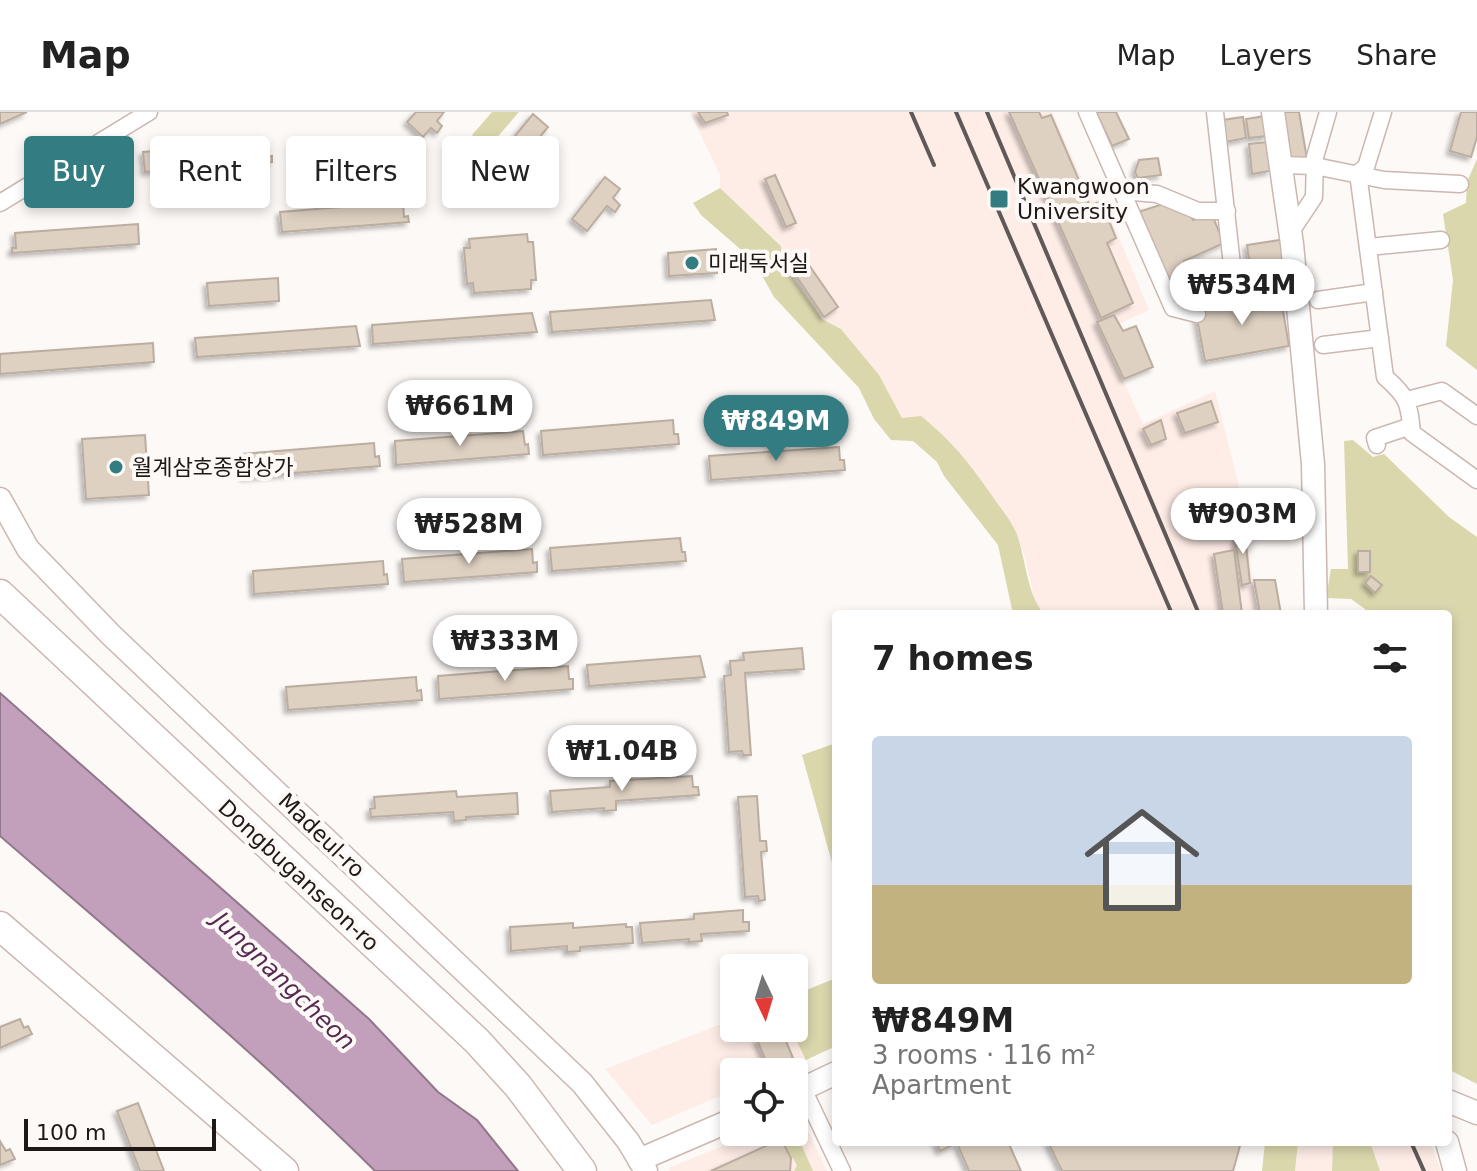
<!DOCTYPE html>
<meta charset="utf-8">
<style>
:root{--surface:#fff;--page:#f2f2f2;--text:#222;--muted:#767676;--line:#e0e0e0;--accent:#337c81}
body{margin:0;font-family:"DejaVu Sans","Noto Sans KR",sans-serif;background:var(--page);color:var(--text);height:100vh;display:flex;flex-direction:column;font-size:30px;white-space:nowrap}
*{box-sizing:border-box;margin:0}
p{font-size:26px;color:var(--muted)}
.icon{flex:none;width:44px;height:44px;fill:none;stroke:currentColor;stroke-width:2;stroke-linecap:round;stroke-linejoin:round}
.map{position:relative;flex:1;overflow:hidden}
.sheet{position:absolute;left:832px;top:498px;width:620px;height:536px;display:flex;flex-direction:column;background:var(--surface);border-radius:8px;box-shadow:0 4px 12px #0003}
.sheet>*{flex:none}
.guide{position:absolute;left:24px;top:24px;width:688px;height:72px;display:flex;gap:16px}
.needle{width:52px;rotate:176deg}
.controls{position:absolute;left:720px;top:842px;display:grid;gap:16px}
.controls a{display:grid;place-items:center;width:88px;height:88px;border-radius:8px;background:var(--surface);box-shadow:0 4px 12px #0003;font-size:40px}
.scale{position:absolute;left:24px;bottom:20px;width:192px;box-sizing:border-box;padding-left:8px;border:4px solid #1f1816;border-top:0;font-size:22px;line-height:28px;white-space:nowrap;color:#1f1816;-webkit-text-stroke:6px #fdf9f7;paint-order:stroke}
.price{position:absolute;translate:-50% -68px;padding:0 18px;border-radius:28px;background:#fff;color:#222;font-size:26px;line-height:52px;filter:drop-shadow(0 2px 4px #0008)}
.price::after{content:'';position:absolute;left:50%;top:48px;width:24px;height:18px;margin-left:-12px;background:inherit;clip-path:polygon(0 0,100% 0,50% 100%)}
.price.on{background:var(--accent);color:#fff}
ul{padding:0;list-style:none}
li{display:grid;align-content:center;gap:16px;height:424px;padding:0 40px}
li span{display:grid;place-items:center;height:248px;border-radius:8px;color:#555}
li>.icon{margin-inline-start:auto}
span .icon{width:144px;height:144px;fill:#fffc;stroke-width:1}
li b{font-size:34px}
h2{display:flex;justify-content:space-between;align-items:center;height:96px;padding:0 40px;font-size:34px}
.pill{padding:0 28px;border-radius:8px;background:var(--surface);box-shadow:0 4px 12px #0003;font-size:28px;line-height:72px}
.pill.on{background:var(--accent);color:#fff}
header{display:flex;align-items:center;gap:48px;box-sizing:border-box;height:112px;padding:0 40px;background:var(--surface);border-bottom:2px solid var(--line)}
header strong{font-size:38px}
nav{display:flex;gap:44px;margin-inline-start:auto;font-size:28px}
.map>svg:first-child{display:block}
.built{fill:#feece6}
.green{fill:#dad7ad}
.water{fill:#c2a0bb;stroke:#91778a;stroke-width:2}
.building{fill:#ded1c2;stroke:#bbaea0;stroke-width:2;filter:url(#shadow)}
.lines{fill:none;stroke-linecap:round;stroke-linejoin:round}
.street-casing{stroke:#cbb7b0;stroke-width:19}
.secondary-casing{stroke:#cbb7b0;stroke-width:25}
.highway-casing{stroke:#cbb7b0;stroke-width:31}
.street{stroke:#fff;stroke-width:16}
.secondary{stroke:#fff;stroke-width:22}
.highway{stroke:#fff;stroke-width:28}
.rail{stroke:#5f5957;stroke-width:4}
.poi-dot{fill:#337c81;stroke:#fdf9f7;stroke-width:3}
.labels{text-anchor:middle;stroke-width:8;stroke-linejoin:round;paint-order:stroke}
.poi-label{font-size:22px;fill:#1f1816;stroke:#fdf9f7;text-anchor:start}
.street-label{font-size:22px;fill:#1f1816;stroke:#fdf9f7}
.water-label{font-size:24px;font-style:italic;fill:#562a50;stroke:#fdf9f7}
</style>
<header>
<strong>Map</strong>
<nav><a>Map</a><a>Layers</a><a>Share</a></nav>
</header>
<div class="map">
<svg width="1477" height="1059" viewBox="0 0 1477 1059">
<defs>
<filter id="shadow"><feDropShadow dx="-3.5" dy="3.5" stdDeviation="2" flood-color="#0004"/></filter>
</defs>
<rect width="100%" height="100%" fill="#fdf9f7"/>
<g class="built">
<path d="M690 0H1052L1092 89 1103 87 1149 198 1101 220 1143 312 1215 279 1242 386 1257 502H1044L1036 493 1024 442 1014 416 902 306 879 263 841 217 822 207 783 152 781 133 720 76V63Z"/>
<path d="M734 907V916H790L806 948 777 960H734V978L652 1013 605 957Z"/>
<path d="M800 1002 827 1059H670L669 1056 756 1020H794V1005Z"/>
<path d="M1298 1030H1333L1332 1059H1295Z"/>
<path d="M1370 1030H1430L1441 1059H1380Z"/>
</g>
<g class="green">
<path d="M492 0H519L487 37 472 23Z"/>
<path d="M1477 47V258L1446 234 1453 168 1443 102 1466 91 1467 70Z"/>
<path d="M720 76 781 134 783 152 822 207 841 217 879 263 902 306 921 304C954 331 971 353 995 388 1002 398 1011 409 1016 420 1026 445 1026 481 1044 502H1013L998 433 944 364 937 350 913 329 891 328 874 307 859 276 774 185 754 149 701 103 693 91Z"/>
<path d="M1353 328 1373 345 1384 342 1449 405 1477 425V972L1448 957V502H1366L1365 497 1351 487 1326 486 1331 457H1348L1344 329Z"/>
<path d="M833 632 836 633V765L802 643Z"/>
<path d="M836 866V934L806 948 790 916H794V883Z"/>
<path d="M795 1018 813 1059H794L797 1053 781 1028Z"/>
<path d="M1265 1030H1298L1295 1059H1262Z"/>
<path d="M1333 1030H1370L1380 1059H1332Z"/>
</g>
<path class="water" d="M0 581 369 907 438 980 477 1008 518 1059H375C256 941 127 834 0 724Z"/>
<g class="building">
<path d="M0 0H27L0 12Z"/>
<path d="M416 0H444L437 9 442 14 437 21 431 16 423 25 407 10Z"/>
<path d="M698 0H727L728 3 705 11Z"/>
<path d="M1009 0H1039L1042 6 1051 3 1090 94 1101 89 1116 126 1107 131 1133 191 1101 206Z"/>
<path d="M1096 0H1116L1129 27 1112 34Z"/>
<path d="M1281 0H1299L1307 47 1288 50Z"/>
<path d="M1461 0H1477V25L1471 45 1450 39Z"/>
<path d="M533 2 548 15 502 71 487 58Z"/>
<path d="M1265 4 1267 24 1249 26 1246 7Z"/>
<path d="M1243 5 1246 26 1225 30 1222 8Z"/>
<path d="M266 30 267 45 272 44V50L145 60 143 40Z"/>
<path d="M1268 30 1270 59 1252 62 1249 32Z"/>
<path d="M1158 46 1161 63 1138 66 1135 60 1139 48Z"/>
<path d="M775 63 796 111 786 115 765 67Z"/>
<path d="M605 65 620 77 613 86 620 93 615 100 607 94 587 119 572 107Z"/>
<path d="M403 90 404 105 408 104 409 110 282 120 280 100Z"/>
<path d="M1166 91 1188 99 1193 108 1212 103 1224 131 1184 149 1191 171 1169 179 1135 101Z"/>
<path d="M138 112 139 132 12 141V136H16L15 121Z"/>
<path d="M527 122 528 130H533L536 168H531V177L474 181 473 171 467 172 464 136H470L469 127Z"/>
<path d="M1280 128 1284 149 1250 155 1247 133Z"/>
<path d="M716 137 717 161 669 164 668 141Z"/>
<path d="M800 140 838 195 824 205 786 149Z"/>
<path d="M278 166 279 189 209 194 207 171Z"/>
<path d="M1280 181 1289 234 1205 249 1195 196Z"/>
<path d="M711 188 715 208 552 220 550 200Z"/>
<path d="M532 201 537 220 373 232 372 213Z"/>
<path d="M1114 203 1123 219 1136 214 1153 255 1124 267 1097 210Z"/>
<path d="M356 214 360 234 197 245 195 226Z"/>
<path d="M153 231 154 250 0 262V242Z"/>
<path d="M1211 289 1218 310 1185 321 1177 301Z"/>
<path d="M673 308 674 322H678L679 332 543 343 541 319Z"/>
<path d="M1161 308 1166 327 1151 333 1143 317Z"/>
<path d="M523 319 525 333 528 332 529 342 396 353 395 329Z"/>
<path d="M145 323 149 383 86 387 82 327Z"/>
<path d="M374 331 375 345 379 344 380 354 244 365 242 342Z"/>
<path d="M839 335 840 348H844L845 358 711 368 709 344Z"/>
<path d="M1238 414H1244L1250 471 1242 473 1236 435Z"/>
<path d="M680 426 682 440H685L686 449 552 459 550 436Z"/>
<path d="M532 437 533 451 537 450V460L404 470 402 447Z"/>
<path d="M1234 438 1242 502H1223L1214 442Z"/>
<rect x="1358" y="439" width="12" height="21"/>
<path d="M383 449 384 463 387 462 388 472 254 482 253 459Z"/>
<path d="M1371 464 1382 473 1375 481 1365 471Z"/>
<path d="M1254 468H1275L1281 502H1260Z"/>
<path d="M802 536 804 557 745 561 751 643H743L742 639 729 640 724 564 731 563 730 549 744 548 743 541Z"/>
<path d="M700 544 705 565 589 574 587 553Z"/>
<path d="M568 554 569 567H573V577L439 587 438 564Z"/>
<path d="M416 565 417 579 421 578 422 588 288 598 286 575Z"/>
<path d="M692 664 693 675H698L699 683 616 689V698L604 699V696L552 700 550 679 610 675V669Z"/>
<path d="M456 679 457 685 517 681 518 702 466 705V708L454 709 453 700 371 705 370 697 375 696 374 685Z"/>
<path d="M757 684 760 729H766L767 739 761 740 765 788 759 789 758 784 745 785 738 685Z"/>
<path d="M743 798V810H749V819L701 822 702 829 689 830V827L642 831 640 811 694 807V802Z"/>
<path d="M573 811V816L626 812V815H632L633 831 580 835V839L567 840V834L511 839 510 815Z"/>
<path d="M20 907 24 916 28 914 32 922 0 936V915Z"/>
<path d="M781 917 793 946 769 956 757 928Z"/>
<path d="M138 991 164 1059H140L117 999Z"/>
<path d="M781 1027 791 1046 790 1059H711Z"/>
<path d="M0 1029 6 1039 10 1037 15 1047 0 1053Z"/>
<path d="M936 1030H1008L1021 1059H969L957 1031 940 1039Z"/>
<path d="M1048 1030H1241L1233 1059H1062Z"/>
</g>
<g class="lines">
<defs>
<g id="street">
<path d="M1087 0 1173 196 1197 202"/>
<path d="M1215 0 1234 171"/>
<path d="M1383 0 1366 55 1358 61 1385 265C1408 285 1409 291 1412 321L1477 368"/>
<path d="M1281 53 1315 54 1384 68 1460 72"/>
<path d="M1121 79 1157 82 1198 99H1227"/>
<path d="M0 91 149 0"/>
<path d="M1290 121 1314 85 1315 45 1328 0"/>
<path d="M1368 135 1441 128"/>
<path d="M1318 188 1374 180"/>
<path d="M1323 233 1380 226"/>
<path d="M1407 288 1442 279 1477 304"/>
<path d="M1377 333 1375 326 1411 314"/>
<path d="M803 977 842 1059"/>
</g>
<g id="secondary">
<path d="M1273 0 1292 132 1313 352 1316 502"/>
<path d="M0 387 28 437 110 522 582 971 628 1029 646 1059"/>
<path d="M794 981 836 961"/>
<path d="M1448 989 1477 1001"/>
<path d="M1447 1030 1455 1059"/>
<path d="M639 1048 734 1007"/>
</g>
<g id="highway">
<path d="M0 482 477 929 518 974 582 1059"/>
<path d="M0 814 284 1059"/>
</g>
</defs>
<use href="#street" class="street-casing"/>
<use href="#secondary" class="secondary-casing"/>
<use href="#highway" class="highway-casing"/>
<use href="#street" class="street"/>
<use href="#secondary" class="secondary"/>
<use href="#highway" class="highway"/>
<g class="rail">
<path d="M911 0 934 53"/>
<path d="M956 0 1172 502"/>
<path d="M987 0 1199 502"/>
<path d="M1411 1030 1424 1059"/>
</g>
</g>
<g class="poi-dot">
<rect x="989" y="77" width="20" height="20" rx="4"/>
<circle cx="692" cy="151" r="8"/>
<circle cx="116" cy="355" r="8"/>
</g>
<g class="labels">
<g class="poi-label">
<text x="1017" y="82">Kwangwoon<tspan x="1017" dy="25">University</tspan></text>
<text x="708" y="159">미래독서실</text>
<text x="132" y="363">월계삼호종합상가</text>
</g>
<g class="street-label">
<text transform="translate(322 723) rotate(44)" y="8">Madeul-ro</text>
<text transform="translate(299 763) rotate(43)" y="8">Dongbuganseon-ro</text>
</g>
<g class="water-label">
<text transform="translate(284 869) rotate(44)" y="8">Jungnangcheon</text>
</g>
</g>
</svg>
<div class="controls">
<a><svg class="needle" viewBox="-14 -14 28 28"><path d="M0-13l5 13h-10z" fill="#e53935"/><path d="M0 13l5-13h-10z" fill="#767676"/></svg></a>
<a><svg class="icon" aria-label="locate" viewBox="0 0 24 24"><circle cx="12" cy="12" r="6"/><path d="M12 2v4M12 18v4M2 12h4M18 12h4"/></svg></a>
</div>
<div class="scale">100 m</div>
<b class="price" style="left:1242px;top:215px">₩534M</b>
<b class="price" style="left:460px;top:336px">₩661M</b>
<b class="price on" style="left:776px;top:351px">₩849M</b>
<b class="price" style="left:1243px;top:444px">₩903M</b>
<b class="price" style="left:469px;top:454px">₩528M</b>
<b class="price" style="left:505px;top:571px">₩333M</b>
<b class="price" style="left:622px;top:681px">₩1.04B</b>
<div class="guide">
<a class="pill on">Buy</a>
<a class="pill">Rent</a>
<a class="pill">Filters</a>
<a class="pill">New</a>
</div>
<section class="sheet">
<h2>7 homes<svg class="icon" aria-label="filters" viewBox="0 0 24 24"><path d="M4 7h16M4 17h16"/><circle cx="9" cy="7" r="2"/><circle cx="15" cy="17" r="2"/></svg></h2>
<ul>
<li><span style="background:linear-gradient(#c9d6e8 60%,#c2b280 0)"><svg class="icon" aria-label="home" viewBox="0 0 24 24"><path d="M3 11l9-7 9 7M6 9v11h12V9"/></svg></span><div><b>₩849M</b><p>3 rooms · 116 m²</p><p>Apartment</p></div></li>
</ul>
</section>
</div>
